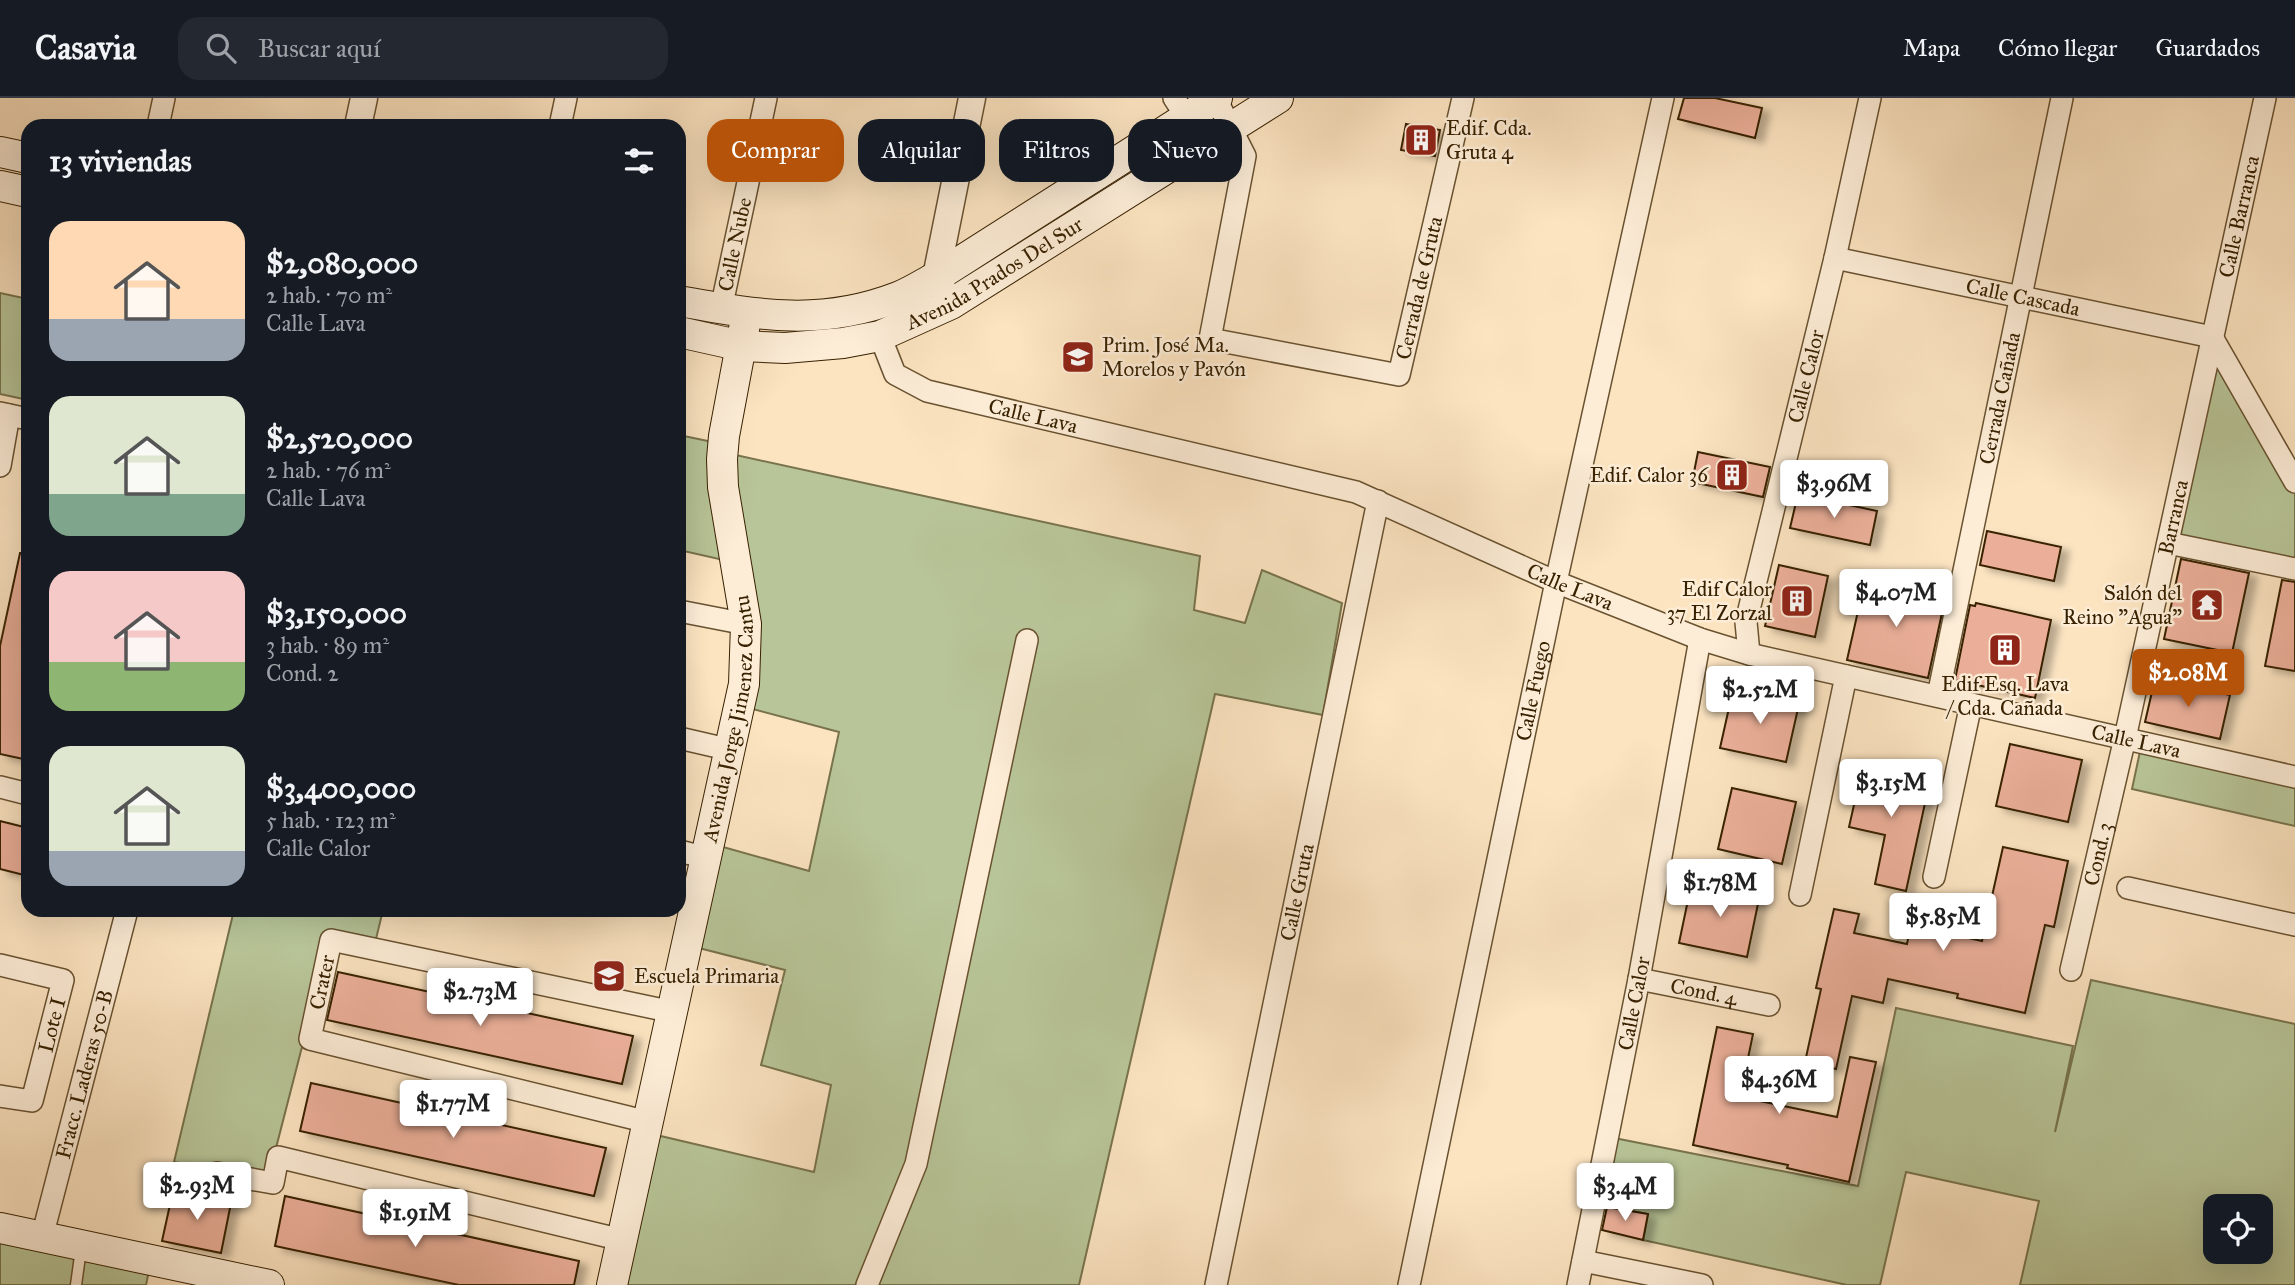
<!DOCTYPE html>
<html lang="es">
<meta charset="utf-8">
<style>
:root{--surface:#171b24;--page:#242831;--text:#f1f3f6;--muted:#9ea1a6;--line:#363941;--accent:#b45309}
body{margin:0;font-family:"IM FELL Great Primer",serif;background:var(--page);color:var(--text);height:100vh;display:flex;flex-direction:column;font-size:26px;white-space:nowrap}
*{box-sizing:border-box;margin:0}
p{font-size:23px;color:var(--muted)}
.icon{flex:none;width:38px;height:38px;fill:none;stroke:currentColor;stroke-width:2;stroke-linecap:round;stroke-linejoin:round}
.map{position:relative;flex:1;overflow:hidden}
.side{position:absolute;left:21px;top:21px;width:665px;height:798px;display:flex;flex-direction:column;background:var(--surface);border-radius:21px;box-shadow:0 7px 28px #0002}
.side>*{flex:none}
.top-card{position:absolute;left:707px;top:21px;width:665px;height:63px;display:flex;gap:14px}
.tools{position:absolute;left:2203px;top:1096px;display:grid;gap:14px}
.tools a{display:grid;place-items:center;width:70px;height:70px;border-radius:14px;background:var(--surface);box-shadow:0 7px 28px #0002;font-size:35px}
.price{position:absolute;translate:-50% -60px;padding:0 16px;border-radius:7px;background:#fff;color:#222;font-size:23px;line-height:46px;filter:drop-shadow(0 2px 4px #0008)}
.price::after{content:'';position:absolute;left:50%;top:42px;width:21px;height:16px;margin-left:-10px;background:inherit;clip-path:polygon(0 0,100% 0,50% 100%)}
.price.on{background:var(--accent);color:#fff}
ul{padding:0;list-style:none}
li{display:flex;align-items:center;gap:21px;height:175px;padding:0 28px}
li span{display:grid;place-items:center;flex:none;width:196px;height:140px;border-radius:21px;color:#555}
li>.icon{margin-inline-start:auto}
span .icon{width:84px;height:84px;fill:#fffc;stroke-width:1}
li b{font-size:30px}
h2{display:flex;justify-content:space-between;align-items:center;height:84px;padding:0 28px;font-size:30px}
.tag{padding:0 24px;border-radius:21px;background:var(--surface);box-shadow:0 7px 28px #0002;font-size:24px;line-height:63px}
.tag.on{background:var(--accent);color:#fff}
header{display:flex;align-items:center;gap:42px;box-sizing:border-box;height:98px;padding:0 35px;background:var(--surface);border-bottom:2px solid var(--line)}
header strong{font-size:33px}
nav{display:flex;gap:38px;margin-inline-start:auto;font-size:24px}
.search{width:490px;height:63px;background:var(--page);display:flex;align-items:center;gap:18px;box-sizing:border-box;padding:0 24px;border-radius:21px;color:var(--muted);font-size:26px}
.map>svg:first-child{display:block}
.green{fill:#b8c598;stroke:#78734c;stroke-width:2;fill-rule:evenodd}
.building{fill:#ebaf99;stroke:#382100;stroke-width:2;filter:url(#shadow)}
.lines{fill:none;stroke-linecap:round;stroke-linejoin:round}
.service-casing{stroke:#695230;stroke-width:13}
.minor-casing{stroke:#695230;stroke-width:24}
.tertiary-casing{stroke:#695230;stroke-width:29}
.secondary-casing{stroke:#382100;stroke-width:32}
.service{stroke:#fdedd7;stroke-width:10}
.minor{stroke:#fdedd7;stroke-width:21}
.tertiary{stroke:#fdedd7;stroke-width:26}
.secondary{stroke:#fdedd7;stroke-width:30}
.labels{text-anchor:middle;stroke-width:5;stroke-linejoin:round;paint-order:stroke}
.poi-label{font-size:21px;fill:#382100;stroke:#fdedd7;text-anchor:start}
.street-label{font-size:21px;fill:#382100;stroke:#fdedd7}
</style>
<header>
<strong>Casavia</strong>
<div class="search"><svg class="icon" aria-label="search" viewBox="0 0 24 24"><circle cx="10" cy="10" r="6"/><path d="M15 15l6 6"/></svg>Buscar aquí</div>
<nav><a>Mapa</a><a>Cómo llegar</a><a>Guardados</a></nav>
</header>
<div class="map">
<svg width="2295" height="1187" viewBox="0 0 2295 1187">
<defs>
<filter id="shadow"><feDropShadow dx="8" dy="4.5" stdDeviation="3.5" flood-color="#0004"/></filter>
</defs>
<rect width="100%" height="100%" fill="#fce4c1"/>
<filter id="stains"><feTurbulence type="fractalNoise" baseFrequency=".00286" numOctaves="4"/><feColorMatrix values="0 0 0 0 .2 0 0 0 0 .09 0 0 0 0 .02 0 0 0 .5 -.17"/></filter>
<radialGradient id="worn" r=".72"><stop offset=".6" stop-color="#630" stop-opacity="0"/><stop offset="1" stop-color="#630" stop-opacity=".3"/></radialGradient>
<g class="green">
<path d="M0 195 28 201V302L0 296Z"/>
<path d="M2212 239 2295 384V471L2168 445Z"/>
<path d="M679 337 732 348 731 356 1200 458 1194 512 1245 525 1262 472 1342 505 1323 617 1215 596 1079 1187H606L652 1036 814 1074 831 987 761 967 785 872 691 848 716 747 809 773 839 634 745 609 737 465 679 452Z"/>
<path d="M2142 644 2295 676V728L2132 691Z"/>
<path d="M234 812H383L375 845 327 835 303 945 268 1081 174 1064Z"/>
<path d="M2091 882 2295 926V1187H2020L2039 1103 1906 1074 1880 1187H1847L1643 1142 1648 1116 1601 1107 1614 1040 1858 1088 1896 910 2073 948 2055 1034ZM2216 1108H2261V1153H2216Z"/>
<path d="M0 1125 152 1158 146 1187H0Z"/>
</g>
<g class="building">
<path d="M1684 0H1715L1762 10 1755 40 1678 21Z"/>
<path d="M1406 26 1440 32 1435 58 1401 52Z"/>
<path d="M1698 354 1770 369 1763 399 1692 384Z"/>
<path d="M1798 396 1877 413 1870 447 1790 430Z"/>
<path d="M1987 433 2061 449 2054 483 1980 467Z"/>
<path d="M20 455 28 456V662L0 656V548Z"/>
<path d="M2181 461 2249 475 2232 555 2164 541Z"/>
<path d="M1779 467 1828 478 1815 539 1765 528Z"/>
<path d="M1865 482 1945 501 1928 580 1847 562Z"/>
<path d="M2282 482 2295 484V573L2265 568Z"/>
<path d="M1976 505 2051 522 2035 600 1955 582 1970 507 1975 508Z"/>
<path d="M2155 581 2230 597 2220 641 2145 624Z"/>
<path d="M1733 592 1799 606 1786 664 1720 650Z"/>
<path d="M2010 646 2082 662 2068 724 1996 708Z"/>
<path d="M1863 667 1930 682 1906 793 1875 786 1885 737 1849 729Z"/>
<path d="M1732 690 1796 704 1782 766 1718 751Z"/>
<path d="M0 723 28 730V778L0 771Z"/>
<path d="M2003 749 2068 763 2054 829 2045 827 2025 915 1957 900 1958 896 1888 881 1883 905 1852 898 1836 971 1805 964 1821 891 1816 890 1834 811 1859 816 1854 835 1907 846 1911 827 1982 843Z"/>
<path d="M1692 783 1760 796 1747 859 1679 845Z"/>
<path d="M338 874 633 938 622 986 327 922Z"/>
<path d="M1717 929 1753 936 1740 999 1837 1019 1850 959 1876 964 1849 1084 1787 1070 1788 1067 1693 1047Z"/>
<path d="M311 985 606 1050 594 1098 300 1033Z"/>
<path d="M173 1093 231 1105 221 1155 162 1143Z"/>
<path d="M285 1098 579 1163 574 1187H459L275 1148Z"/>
<path d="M1607 1109 1648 1116 1643 1142 1602 1132Z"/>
</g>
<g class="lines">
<defs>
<path id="service" d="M76 1187 81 1151"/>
<g id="minor">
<path d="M1174 0 1187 20"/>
<path id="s1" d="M1216 1 1245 58 1210 241 1399 277 1463 0"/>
<path d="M158 28 164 0"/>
<path d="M560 28 566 0"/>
<path id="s2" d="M1835 160 2212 239"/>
<path id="s3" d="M721 211 766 0"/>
<path id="s4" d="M880 238 895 276 927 293 1356 394 1556 484 1700 541 1749 556 2295 679"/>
<path d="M2212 239 2295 384"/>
<path d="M0 315 28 321"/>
<path d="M0 368 9 317"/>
<path d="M2168 445 2295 471"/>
<path d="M679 513 746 526"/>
<path id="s5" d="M1749 556 1746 524 1835 160 1870 0"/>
<path id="s6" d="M1938 598 2062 0"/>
<path d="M679 640 731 652"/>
<path d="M0 689 28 696"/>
<path d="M679 753 707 760"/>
<path d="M1934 779 1971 606"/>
<path d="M2128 790 2295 827"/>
<path d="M1800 797 1846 578"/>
<path d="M0 867 63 882 32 1003 0 998"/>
<path id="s7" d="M2071 872 2125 640 2265 0"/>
<path id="s8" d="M1639 881 1769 907"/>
<path id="s9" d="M648 1024 310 941 331 842 673 914"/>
<path d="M217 1075 273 1085 278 1059 622 1142"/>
<path id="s10" d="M42 1139 127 812"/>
<path d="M1583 1163 1702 1187"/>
<path d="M867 1187 916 1066 1027 542"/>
<path id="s11" d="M1216 1187 1378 403"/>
<path id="s12" d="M1409 1187 1556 484 1663 0"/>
<path id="s13" d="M1578 1187 1639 881 1700 541"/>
</g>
<g id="tertiary">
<path d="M358 28 364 0"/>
<path d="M943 192 936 179 972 0"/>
</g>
<g id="secondary">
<path d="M0 54 28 60"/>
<path d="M0 88 28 94"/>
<path d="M679 203C758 217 820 229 898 199 911 194 923 186 936 179L1217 0"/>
<path id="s14" d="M679 234 742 248 785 250 843 245 880 238 951 206 1278 0"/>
<path d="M0 1130 269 1187"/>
<path id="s15" d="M612 1187 744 586 746 526 723 389 722 361 724 338 747 215"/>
</g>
</defs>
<use href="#service" class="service-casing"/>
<use href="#minor" class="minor-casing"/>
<use href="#tertiary" class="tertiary-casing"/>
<use href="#secondary" class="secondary-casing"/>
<use href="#service" class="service"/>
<use href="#minor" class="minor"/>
<use href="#tertiary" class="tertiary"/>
<use href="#secondary" class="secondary"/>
</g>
<defs>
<symbol id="building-square" viewBox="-11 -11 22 22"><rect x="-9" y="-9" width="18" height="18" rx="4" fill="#8f2418" stroke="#fdedd7"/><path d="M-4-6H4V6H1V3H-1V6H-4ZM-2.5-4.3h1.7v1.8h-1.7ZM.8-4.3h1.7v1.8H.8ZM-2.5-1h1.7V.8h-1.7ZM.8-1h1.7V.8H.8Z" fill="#fff"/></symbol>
<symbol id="school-square" viewBox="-11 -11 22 22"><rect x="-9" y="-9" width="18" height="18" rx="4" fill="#8f2418" stroke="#fdedd7"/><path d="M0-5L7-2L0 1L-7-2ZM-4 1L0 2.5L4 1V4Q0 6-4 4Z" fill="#fff"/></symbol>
<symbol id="temple-square" viewBox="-11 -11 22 22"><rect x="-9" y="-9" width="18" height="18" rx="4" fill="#8f2418" stroke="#fdedd7"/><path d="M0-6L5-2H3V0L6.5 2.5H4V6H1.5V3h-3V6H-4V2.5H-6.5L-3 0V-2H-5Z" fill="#fff"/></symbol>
</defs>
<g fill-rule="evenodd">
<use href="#building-square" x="1402" y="23" width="38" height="38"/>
<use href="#school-square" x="1059" y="240" width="38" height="38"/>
<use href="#building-square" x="1713" y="358" width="38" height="38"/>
<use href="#building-square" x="1778" y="484" width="38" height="38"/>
<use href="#temple-square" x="2188" y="488" width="38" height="38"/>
<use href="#building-square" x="1986" y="533" width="38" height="38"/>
<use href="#school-square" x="590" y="859" width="38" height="38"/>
</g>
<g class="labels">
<g class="poi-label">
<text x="1446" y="37">Edif. Cda.<tspan x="1446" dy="24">Gruta 4</tspan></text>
<text x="1102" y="254">Prim. José Ma.<tspan x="1102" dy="24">Morelos y Pavón</tspan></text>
<text x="1708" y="384" text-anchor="end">Edif. Calor 36</text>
<text x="1772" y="498" text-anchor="end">Edif Calor<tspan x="1772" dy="24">37 El Zorzal</tspan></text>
<text x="2182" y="502" text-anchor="end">Salón del<tspan x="2182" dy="24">Reino "Agua"</tspan></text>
<text x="2005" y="593" text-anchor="middle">Edif Esq. Lava<tspan x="2005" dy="24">/ Cda. Cañada</tspan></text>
<text x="634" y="885">Escuela Primaria</text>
</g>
<g class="street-label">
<text dy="7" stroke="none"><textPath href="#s7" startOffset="772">Calle Barranca</textPath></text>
<text dy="7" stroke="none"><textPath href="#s3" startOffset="66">Calle Nube</textPath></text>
<text dy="7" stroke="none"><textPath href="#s14" startOffset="334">Avenida Prados Del Sur</textPath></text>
<text dy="7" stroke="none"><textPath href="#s1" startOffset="532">Cerrada de Gruta</textPath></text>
<text dy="7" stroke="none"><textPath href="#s2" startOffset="192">Calle Cascada</textPath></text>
<text dy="7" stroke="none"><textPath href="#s5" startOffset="285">Calle Calor</textPath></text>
<text dy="7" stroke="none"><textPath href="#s6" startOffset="304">Cerrada Cañada</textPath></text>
<text dy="7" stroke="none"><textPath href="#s4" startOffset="186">Calle Lava</textPath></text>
<text dy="7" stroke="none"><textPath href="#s7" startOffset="464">Barranca</textPath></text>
<text dy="7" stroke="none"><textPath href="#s4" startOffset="752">Calle Lava</textPath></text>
<text dy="7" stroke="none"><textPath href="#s12" startOffset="607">Calle Fuego</textPath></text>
<text dy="7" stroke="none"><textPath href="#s15" startOffset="579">Avenida Jorge Jimenez Cantu</textPath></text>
<text dy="7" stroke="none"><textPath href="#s4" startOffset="1340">Calle Lava</textPath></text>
<text dy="7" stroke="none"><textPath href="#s7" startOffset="119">Cond. 3</textPath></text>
<text dy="7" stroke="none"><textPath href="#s11" startOffset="401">Calle Gruta</textPath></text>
<text dy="7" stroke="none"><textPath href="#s9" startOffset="406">Crater</textPath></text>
<text dy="7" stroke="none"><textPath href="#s8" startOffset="66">Cond. 4</textPath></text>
<text dy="7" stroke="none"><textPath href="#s13" startOffset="287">Calle Calor</textPath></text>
<text transform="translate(52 927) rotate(-76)" y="7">Lote I</text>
<text dy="7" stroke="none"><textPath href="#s10" startOffset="168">Fracc. Laderas 50-B</textPath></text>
</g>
</g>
<rect width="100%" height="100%" filter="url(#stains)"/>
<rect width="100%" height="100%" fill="url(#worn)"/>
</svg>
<div class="tools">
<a><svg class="icon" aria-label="locate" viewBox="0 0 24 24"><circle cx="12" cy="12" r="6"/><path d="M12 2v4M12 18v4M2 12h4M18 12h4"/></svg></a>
</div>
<b class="price" style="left:1834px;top:422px">$3.96M</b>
<b class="price" style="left:1896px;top:531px">$4.07M</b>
<b class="price on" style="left:2188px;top:611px">$2.08M</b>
<b class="price" style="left:1760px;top:628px">$2.52M</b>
<b class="price" style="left:1891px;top:721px">$3.15M</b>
<b class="price" style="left:1720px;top:821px">$1.78M</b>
<b class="price" style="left:1943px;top:855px">$5.85M</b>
<b class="price" style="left:480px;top:930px">$2.73M</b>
<b class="price" style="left:1779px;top:1018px">$4.36M</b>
<b class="price" style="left:453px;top:1042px">$1.77M</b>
<b class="price" style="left:197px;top:1124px">$2.93M</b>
<b class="price" style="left:1625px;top:1125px">$3.4M</b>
<b class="price" style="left:415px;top:1151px">$1.91M</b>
<div class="top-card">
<a class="tag on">Comprar</a>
<a class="tag">Alquilar</a>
<a class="tag">Filtros</a>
<a class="tag">Nuevo</a>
</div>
<section class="side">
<h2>13 viviendas<svg class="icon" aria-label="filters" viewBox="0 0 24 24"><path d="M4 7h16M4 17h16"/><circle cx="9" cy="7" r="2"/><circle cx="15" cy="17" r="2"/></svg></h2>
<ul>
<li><span style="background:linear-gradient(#ffd9b3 70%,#9aa5b1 0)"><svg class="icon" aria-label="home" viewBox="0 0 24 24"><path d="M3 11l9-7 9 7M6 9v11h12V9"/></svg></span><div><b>$2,080,000</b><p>2 hab. · 70 m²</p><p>Calle Lava</p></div></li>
<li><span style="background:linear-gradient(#dfe7d0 70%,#7fa58c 0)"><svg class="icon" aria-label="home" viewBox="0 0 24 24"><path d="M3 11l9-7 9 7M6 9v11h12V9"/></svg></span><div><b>$2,520,000</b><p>2 hab. · 76 m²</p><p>Calle Lava</p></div></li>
<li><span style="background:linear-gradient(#f6c9c9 65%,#8fb573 0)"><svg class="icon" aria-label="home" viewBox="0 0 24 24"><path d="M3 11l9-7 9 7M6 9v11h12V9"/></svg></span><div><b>$3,150,000</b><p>3 hab. · 89 m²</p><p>Cond. 2</p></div></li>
<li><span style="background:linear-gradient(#dfe7d0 75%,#9aa5b1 0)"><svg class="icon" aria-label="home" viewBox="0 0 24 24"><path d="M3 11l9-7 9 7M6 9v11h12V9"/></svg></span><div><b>$3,400,000</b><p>5 hab. · 123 m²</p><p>Calle Calor</p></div></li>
</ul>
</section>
</div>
